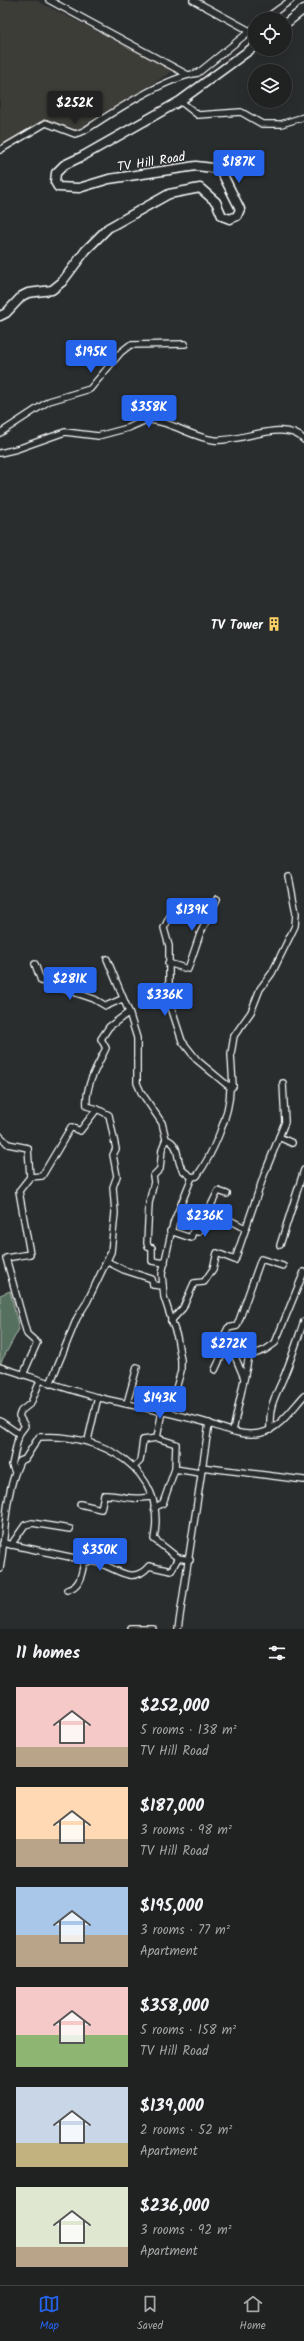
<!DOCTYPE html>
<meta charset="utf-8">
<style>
:root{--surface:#202222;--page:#282a2a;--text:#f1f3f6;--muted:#a2a4a5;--line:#3d3f40;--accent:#2563eb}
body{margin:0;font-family:Kalam,sans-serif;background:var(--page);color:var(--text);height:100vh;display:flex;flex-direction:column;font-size:15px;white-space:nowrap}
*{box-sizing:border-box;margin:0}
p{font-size:13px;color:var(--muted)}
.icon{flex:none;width:22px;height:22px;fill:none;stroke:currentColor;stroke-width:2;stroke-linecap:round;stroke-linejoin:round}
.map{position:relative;height:1629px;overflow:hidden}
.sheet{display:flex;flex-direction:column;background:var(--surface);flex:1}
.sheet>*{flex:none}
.tools{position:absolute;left:248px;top:12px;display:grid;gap:8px}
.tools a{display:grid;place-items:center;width:44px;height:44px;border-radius:50%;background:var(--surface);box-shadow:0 4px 16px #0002,0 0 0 1px var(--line);font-size:20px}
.price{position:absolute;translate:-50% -34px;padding:0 9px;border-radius:4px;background:var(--accent);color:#fff;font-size:13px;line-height:26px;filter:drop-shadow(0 1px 2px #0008)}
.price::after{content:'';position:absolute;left:50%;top:24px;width:12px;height:9px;margin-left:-6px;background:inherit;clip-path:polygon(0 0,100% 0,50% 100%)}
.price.selected{background:#222;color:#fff}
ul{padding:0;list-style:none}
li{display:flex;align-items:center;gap:12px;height:100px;padding:0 16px}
li span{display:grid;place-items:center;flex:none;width:112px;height:80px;border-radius:0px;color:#555}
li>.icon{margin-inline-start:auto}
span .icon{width:48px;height:48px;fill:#fffc;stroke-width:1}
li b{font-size:17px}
h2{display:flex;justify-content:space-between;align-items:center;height:48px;padding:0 16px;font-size:17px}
.menu{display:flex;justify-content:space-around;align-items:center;height:56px;border-top:1px solid var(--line);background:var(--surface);font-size:11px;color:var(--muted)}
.menu a{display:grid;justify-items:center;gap:2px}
.menu .selected{color:var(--accent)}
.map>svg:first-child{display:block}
.built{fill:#3e3c39}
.green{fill:#56705e;stroke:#aab8ae}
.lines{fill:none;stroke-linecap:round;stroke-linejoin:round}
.street-casing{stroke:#fff;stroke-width:8}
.secondary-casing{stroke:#fff;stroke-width:11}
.street{stroke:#2a2d2e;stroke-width:5.5}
.secondary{stroke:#2a2d2e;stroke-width:8}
.labels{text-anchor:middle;stroke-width:3;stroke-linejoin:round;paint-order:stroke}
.street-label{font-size:13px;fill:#fff;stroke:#2a2d2e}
.poi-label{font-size:13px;font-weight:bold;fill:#fff;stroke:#2a2d2e;text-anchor:end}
</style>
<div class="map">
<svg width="304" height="1629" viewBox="0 0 304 1629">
<rect width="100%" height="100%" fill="#2a2d2e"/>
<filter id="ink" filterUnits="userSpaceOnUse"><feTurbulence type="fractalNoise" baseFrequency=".025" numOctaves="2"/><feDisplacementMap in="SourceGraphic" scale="8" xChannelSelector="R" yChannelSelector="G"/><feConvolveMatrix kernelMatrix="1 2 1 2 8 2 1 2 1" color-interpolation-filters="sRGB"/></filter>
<g filter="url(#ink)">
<path class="built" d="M0 0H35L174 70 75 134 46 123 0 150Z"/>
<path class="green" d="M10 1291 19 1329 0 1364V1295Z"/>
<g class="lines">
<defs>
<g id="street">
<path d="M49 0 188 75"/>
<path d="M193 0 250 31"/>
<path d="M265 19 291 0"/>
<path d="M180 101 198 115 241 112 262 124H281L304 117"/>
<path d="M0 150 46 123 75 134 84 131C113 112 164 78 198 73L255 27"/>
<path d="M0 433 49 401 90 389 121 352 130 345 185 344"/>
<path d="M0 453 17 449 65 432 98 436 128 428 146 420C169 420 191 437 214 440 239 443 285 418 304 440"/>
<path d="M170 916 164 928 169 946V1001L182 1041 197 1060 227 1085 233 1086"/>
<path d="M107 959 129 1012"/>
<path d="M168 963 188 969 200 934 217 899"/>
<path d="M35 964 41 981 94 999 106 1006 122 999"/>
<path d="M0 1136 8 1144 28 1148 30 1177 19 1191 30 1254 6 1258 27 1334 37 1343 23 1375"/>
<path d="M279 1137 292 1143"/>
<path d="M30 1177 42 1176 71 1127 80 1131 97 1109"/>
<path d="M208 1209 245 1228"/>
<path d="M170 1231 191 1238 193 1231 198 1232 218 1191 227 1194"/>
<path d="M280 1245 304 1170"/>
<path d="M108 1262 124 1270 152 1279 153 1285 163 1286"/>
<path d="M165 1263 152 1261V1248L148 1247 147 1243 149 1203 154 1182 153 1176 160 1169 162 1149 166 1139"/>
<path d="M171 1321 183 1308 194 1283 204 1282 213 1269 217 1253 235 1260 264 1175 285 1122 283 1083"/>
<path d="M221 1348 234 1354 244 1378"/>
<path d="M0 1367C32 1377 63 1388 96 1397 129 1405 163 1411 197 1420 218 1425 239 1438 261 1433 279 1429 292 1409 304 1396"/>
<path d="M215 1370 222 1355 221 1342 228 1328 237 1326 261 1259 283 1266"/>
<path d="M50 1384 77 1318 87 1302 111 1252 115 1213 113 1187 117 1176 113 1155 116 1149 109 1115 97 1109 87 1106C85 1085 97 1067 106 1048L101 1039 109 1027 129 1012 137 1038V1083L141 1092 162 1123 166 1139C181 1145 175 1157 182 1169 184 1172 189 1175 192 1177"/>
<path d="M127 1403 137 1367"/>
<path d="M169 1413 181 1371V1360L177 1337 164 1297 162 1274 173 1224 192 1177 197 1176C212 1155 230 1115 230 1089L233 1086 231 1054 234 1036 251 1012 260 989 272 973 295 926 296 913 289 877"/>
<path d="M0 1421 19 1434 12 1465 15 1472"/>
<path d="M270 1430C269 1403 275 1398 285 1374 292 1357 298 1338 304 1321"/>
<path d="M233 1431 249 1356 265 1350 275 1343 304 1272"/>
<path d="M19 1434 25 1426 19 1416 21 1411 31 1403 40 1381"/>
<path d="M157 1438 176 1444 175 1469"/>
<path d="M88 1440 98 1397"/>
<path d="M134 1467 140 1461 143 1440 157 1438 162 1411"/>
<path d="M201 1467 304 1480"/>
<path d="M80 1504 101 1509 104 1495C115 1494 123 1498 133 1498 139 1499 146 1497 152 1497"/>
<path d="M154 1508 163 1503 175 1469 200 1473"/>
<path d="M3 1543 89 1561C112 1562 130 1589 149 1566L171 1571 178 1558"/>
<path d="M11 1545 25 1525 32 1523 70 1529"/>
<path d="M0 1569C7 1530 3 1498 20 1461L25 1459 39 1437C101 1433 168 1468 154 1539L178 1558 190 1560"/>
<path d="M67 1590C81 1586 81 1575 84 1563L96 1559 98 1543"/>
<path d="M131 1629H153"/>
<path d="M178 1629 209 1423"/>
</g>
<g id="secondary">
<path d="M285 24 304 9"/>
<path d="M0 316 6 313 22 296 28 293 52 290 62 282 86 250 108 228 169 194 200 188 216 202 222 216 230 219 237 216 240 209 222 173 213 168 196 166 109 179 79 188 58 187 55 182 56 173 64 165 83 156 180 101 255 46"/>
</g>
</defs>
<use href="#street" class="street-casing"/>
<use href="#secondary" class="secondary-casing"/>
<use href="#street" class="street"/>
<use href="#secondary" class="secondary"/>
</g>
</g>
<defs>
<symbol id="building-bare" viewBox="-9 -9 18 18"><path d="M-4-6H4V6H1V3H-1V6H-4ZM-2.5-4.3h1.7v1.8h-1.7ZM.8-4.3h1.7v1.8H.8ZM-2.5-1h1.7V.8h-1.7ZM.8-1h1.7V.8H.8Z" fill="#ffd166" stroke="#2a2d2e" stroke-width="2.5" paint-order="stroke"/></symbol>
</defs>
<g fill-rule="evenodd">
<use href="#building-bare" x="264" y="614" width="20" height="20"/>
</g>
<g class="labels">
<g class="street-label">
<text transform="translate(151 161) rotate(-9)" y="5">TV Hill Road</text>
</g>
<g class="poi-label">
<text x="263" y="629">TV Tower</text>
</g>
</g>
</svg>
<div class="tools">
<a><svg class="icon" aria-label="locate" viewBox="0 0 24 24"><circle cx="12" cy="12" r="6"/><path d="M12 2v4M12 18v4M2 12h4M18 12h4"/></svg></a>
<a><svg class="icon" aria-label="layers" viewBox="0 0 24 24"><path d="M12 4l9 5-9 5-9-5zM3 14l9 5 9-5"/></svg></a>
</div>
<b class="price selected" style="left:75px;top:125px">$252K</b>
<b class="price" style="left:239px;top:184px">$187K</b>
<b class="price" style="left:91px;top:374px">$195K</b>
<b class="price" style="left:149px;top:429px">$358K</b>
<b class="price" style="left:192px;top:932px">$139K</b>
<b class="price" style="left:70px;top:1001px">$281K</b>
<b class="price" style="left:165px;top:1017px">$336K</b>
<b class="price" style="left:205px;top:1238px">$236K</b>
<b class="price" style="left:229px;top:1366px">$272K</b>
<b class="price" style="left:160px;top:1420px">$143K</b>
<b class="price" style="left:100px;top:1572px">$350K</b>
</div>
<section class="sheet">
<h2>11 homes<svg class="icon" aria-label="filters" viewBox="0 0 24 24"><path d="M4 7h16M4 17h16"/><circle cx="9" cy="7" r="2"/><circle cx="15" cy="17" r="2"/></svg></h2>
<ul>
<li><span style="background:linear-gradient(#f6c9c9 75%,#b9a48a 0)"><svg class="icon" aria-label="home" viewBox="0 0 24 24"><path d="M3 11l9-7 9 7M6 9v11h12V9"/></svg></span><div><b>$252,000</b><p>5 rooms · 138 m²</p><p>TV Hill Road</p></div></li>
<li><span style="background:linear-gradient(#ffd9b3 65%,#b9a48a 0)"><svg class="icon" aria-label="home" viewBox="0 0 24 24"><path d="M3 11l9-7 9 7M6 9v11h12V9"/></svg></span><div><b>$187,000</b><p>3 rooms · 98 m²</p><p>TV Hill Road</p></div></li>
<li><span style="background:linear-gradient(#a9c7e8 60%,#b9a48a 0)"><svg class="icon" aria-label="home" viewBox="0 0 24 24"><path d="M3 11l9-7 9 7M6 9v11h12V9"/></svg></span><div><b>$195,000</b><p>3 rooms · 77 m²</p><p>Apartment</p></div></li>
<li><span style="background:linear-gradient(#f6c9c9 60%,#8fb573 0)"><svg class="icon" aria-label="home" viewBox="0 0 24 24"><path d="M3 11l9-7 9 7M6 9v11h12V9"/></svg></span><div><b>$358,000</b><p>5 rooms · 158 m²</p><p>TV Hill Road</p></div></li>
<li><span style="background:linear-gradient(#c9d6e8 70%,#c2b280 0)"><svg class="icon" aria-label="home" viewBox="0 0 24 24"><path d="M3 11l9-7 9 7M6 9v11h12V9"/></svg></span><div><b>$139,000</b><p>2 rooms · 52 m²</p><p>Apartment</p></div></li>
<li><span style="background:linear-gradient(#dfe7d0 75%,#b9a48a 0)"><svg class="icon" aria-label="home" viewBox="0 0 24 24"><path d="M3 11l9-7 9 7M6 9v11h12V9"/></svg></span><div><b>$236,000</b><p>3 rooms · 92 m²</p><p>Apartment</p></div></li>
</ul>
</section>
<nav class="menu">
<a class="selected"><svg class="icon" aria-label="map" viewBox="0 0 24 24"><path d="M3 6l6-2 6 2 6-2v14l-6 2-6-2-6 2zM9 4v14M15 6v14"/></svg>Map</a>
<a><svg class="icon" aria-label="saved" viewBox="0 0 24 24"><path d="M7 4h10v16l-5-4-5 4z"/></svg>Saved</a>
<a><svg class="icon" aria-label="home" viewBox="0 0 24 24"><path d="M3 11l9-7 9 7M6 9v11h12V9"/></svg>Home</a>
</nav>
